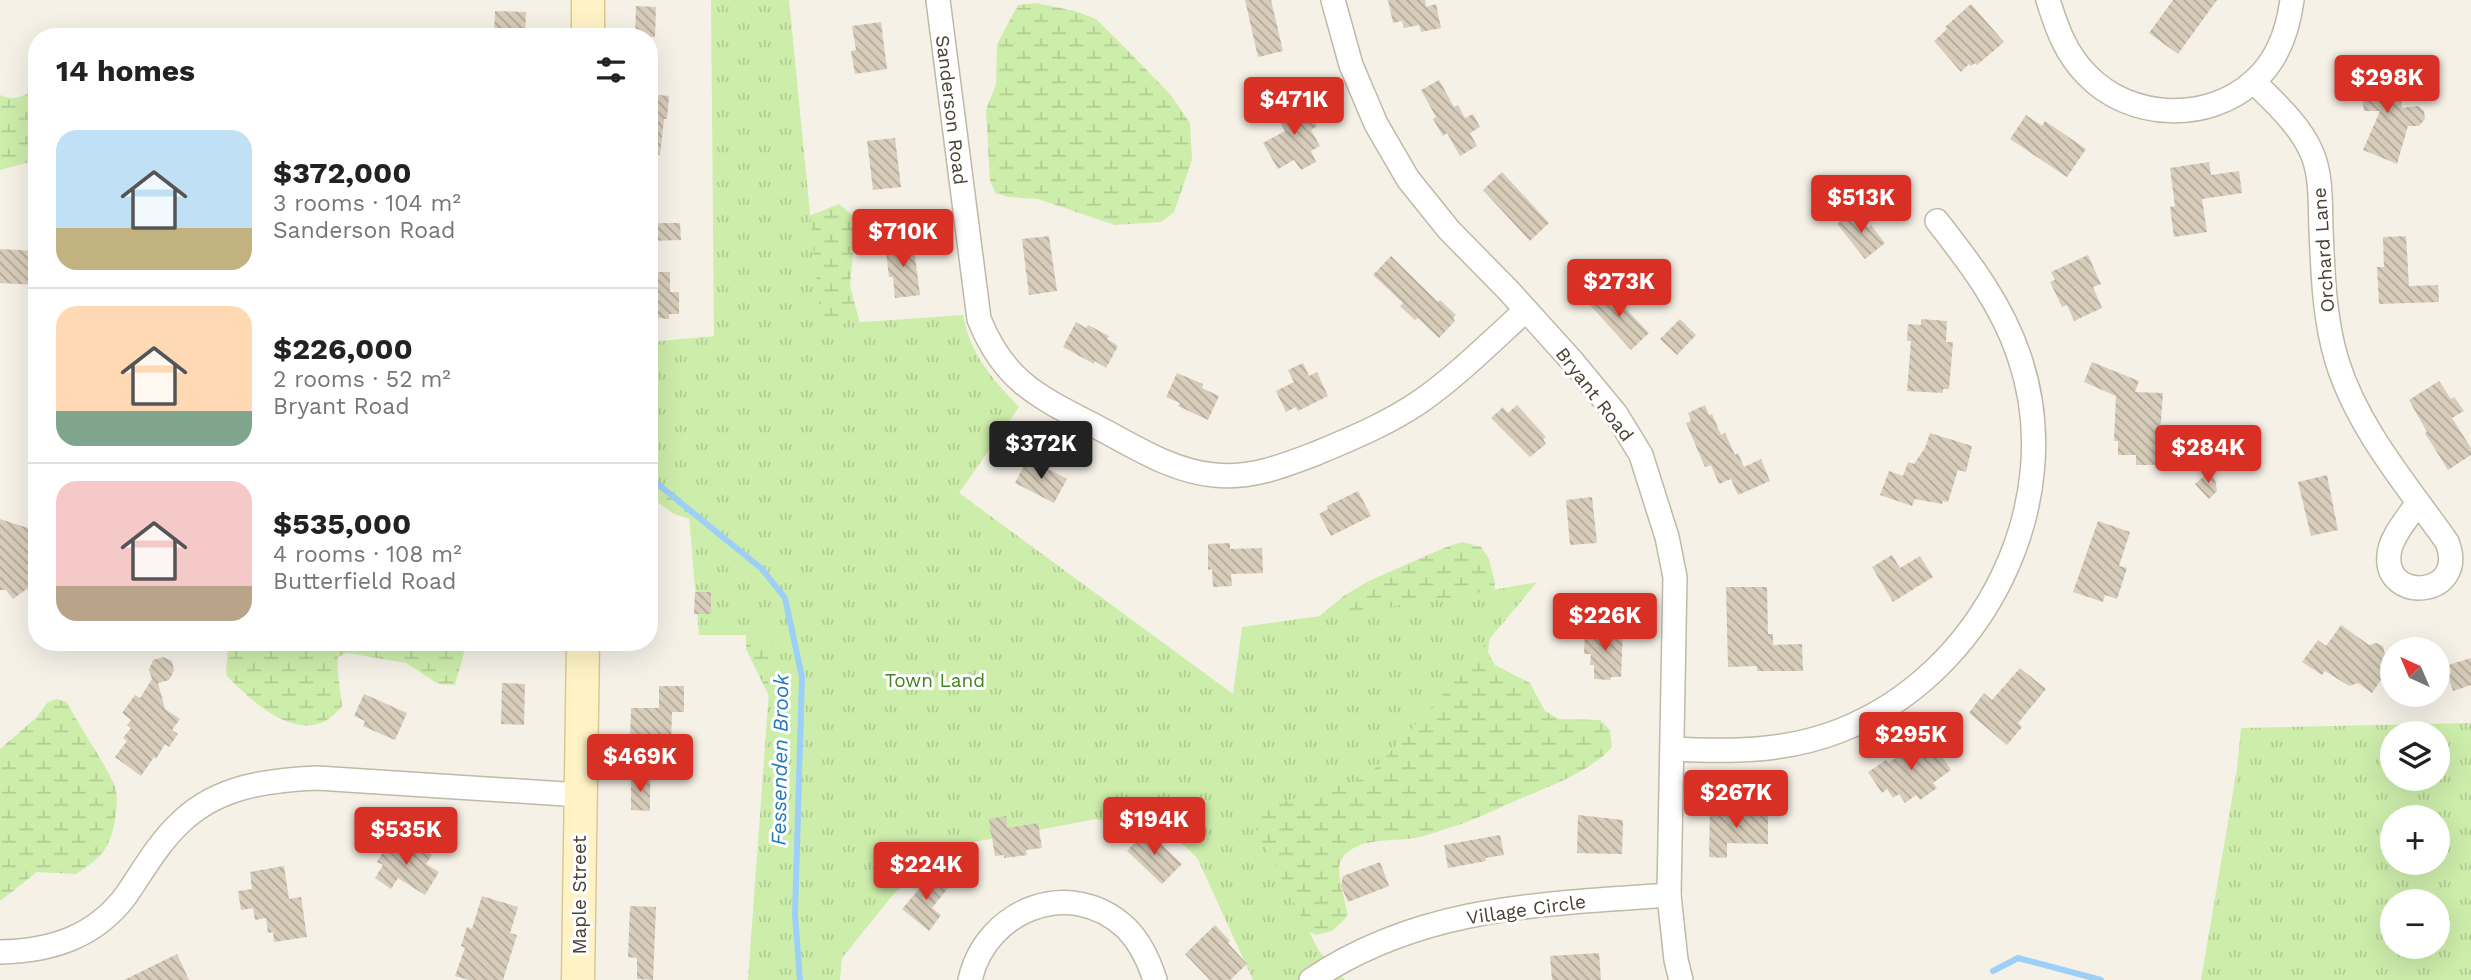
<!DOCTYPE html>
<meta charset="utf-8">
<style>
:root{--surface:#fff;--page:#f2f2f2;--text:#222;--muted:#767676;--line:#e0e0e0;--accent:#d93025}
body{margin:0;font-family:"Work Sans",sans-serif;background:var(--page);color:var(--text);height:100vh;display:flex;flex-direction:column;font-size:26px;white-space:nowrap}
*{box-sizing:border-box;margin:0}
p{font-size:23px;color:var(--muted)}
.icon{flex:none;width:38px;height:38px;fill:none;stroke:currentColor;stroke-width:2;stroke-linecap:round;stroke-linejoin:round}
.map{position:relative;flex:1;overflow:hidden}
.sheet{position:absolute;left:28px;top:28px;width:630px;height:623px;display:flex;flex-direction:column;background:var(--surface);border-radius:28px;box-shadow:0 7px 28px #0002}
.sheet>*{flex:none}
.needle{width:46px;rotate:316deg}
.tools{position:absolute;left:2380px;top:637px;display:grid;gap:14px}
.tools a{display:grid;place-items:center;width:70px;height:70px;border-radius:50%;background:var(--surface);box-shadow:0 7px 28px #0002;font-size:35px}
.price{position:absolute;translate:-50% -60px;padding:0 16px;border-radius:7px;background:var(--accent);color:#fff;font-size:23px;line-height:46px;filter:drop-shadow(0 2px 4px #0008)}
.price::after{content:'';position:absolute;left:50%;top:42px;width:21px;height:16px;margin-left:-10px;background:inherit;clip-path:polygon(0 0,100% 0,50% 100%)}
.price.active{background:#222;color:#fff}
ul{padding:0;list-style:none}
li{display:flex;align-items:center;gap:21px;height:175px;padding:0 28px}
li+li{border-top:2px solid var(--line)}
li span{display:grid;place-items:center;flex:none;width:196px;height:140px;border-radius:21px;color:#555}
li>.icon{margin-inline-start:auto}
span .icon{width:84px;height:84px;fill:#fffc;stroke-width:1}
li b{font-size:30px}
h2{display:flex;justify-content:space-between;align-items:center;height:84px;padding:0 28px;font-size:30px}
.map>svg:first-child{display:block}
.wetland{fill:url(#wetland-marsh)}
.park{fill:url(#park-tufts);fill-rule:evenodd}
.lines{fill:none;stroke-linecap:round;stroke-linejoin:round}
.stream{stroke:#9dd0f8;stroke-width:6}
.building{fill:url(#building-back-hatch)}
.street-casing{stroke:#c1b9a8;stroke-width:26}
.secondary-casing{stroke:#d9c892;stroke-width:35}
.street{stroke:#fff;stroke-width:23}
.secondary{stroke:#fff3c6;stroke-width:32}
.labels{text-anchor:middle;stroke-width:6;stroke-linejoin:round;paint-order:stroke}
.street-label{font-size:19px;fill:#494135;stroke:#fff}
.park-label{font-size:19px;fill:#438122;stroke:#fff}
.water-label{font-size:21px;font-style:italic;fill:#2279c0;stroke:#fff}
</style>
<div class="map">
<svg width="2471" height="980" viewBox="0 0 2471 980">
<defs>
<pattern id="wetland-marsh" width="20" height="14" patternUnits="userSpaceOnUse" patternTransform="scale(1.75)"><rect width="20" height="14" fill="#cdedab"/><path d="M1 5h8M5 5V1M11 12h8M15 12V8" fill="none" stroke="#b2cc94"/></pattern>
<pattern id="park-tufts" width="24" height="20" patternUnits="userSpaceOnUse" patternTransform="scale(1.75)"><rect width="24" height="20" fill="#cdedab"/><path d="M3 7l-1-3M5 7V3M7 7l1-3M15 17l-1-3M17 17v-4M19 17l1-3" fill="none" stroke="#b2cc94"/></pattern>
<pattern id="building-back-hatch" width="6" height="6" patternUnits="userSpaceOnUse" patternTransform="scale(1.75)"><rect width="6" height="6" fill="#d8cdbb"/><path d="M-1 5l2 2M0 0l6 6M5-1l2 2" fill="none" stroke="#b1a899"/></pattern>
</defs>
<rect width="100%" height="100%" fill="#f5f1e7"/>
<g class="wetland">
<path d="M1036 3 1075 11 1096 19 1133 56 1170 94 1190 123 1192 160 1174 212 1161 222 1115 225 1038 199 1009 197 995 193 990 180 986 110 996 84 997 44 1018 5Z"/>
<path d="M37 90V160L0 170V95C14 102 24 95 37 90Z"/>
<path d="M839 204 852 215 855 231 850 286 864 338 944 493 1251 711 1316 619 1345 595 1371 580 1444 548 1462 542 1481 547 1489 559 1495 583 1488 653 1495 665 1530 683 1545 711 1559 719 1600 720 1610 730 1612 747C1590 773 1542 789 1510 803 1494 810 1478 818 1461 824 1446 828 1431 835 1415 838 1392 842 1356 836 1341 860 1335 870 1346 903 1348 916L1332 931 1316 935 1297 927 1213 874 1186 847 1165 832 770 698 746 649V579L690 519 674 514 649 496V415L673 391 804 218Z"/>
<path d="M228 642H465V649L455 685 438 684 406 663 347 653 338 657C336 669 341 692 342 706 306 753 254 704 226 675Z"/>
<path d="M56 699 67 702C81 730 100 755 113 782 118 791 117 804 116 814 111 847 104 856 76 874L37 872 0 901V749L37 717 47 703Z"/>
</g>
<g class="park">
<path d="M711 0H789L821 325 963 315C971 356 991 377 1019 407L959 493 1233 694 1242 627 1444 599 1537 582 1442 696 1366 778 1247 812 1319 951 1345 980H1253L1190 842 1096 819 975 842 896 891 842 958 840 980H748L773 635H699L687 492 649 487V342L714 336Z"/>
<path d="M2471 723V980H2201L2237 769 2241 728ZM2392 733H2438V779H2392ZM2392 817H2438V863H2392ZM2392 901H2438V947H2392Z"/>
</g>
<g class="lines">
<g class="stream">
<path d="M649 477 762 569 785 598 802 677 795 915 800 980"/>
<path d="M1993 971 2018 958 2101 980"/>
</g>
</g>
<g class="building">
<path d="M1245 0H1271L1283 51 1258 57Z"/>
<path d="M1388 0H1425L1426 7 1436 4 1441 28 1421 32 1419 25 1404 28 1402 21 1393 23Z"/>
<path d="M2173 0H2217L2178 54 2149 33Z"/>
<path d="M1971 4 2004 42 1977 65 1975 63 1971 66 1969 64 1961 72 1934 41 1947 29 1945 27Z"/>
<path d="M636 6 656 7 655 37H635Z"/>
<path d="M495 11 526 12 525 37H494Z"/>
<path d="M881 22 887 69 855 74 851 51 856 50 852 26Z"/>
<path d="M2390 69 2393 94 2400 93 2402 108 2418 106 2424 111 2425 119 2419 126H2408L2397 164 2363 150 2380 111H2364L2360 71Z"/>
<path d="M1439 80 1454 107 1458 105 1465 118 1473 114 1480 127 1470 133 1477 146 1460 156 1447 133 1443 136 1433 119 1436 117 1421 90Z"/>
<path d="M649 94 669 96 667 119H664L660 155 649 154Z"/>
<path d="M1302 98 1317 126 1311 130 1320 146 1311 151 1316 162 1301 170 1294 160 1278 169 1263 143 1285 131 1275 113Z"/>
<path d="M2026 115 2042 126 2045 121 2086 149 2067 177 2010 139Z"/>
<path d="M895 138 901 187 873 190 867 141Z"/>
<path d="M2209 162 2211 175 2239 171 2242 193 2202 199 2207 232 2174 237 2170 207 2175 206 2170 168Z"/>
<path d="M1502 172 1549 223 1530 241 1483 190Z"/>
<path d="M1854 210 1869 228 1871 225 1885 243 1865 259 1837 224Z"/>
<path d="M649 223H680L681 240 649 241Z"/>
<path d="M1049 236 1057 291 1029 295 1022 239Z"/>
<path d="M2406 236 2409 286 2438 285 2439 302 2379 304 2377 267H2384L2383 237Z"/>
<path d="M913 241 920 295 895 298 893 277H889L885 244Z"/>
<path d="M0 249 37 251V285L0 283Z"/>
<path d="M2088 255 2101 284 2093 287 2102 308 2074 321 2067 305 2062 307 2050 282 2055 280 2051 272Z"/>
<path d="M1391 256 1438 302 1440 300 1456 315 1453 318 1455 321 1439 338 1418 318 1415 320 1400 306 1403 303 1373 275Z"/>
<path d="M649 272H670V292H679V314H669V319L649 317Z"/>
<path d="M1606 288 1649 333 1631 350 1589 304Z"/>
<path d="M1680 319 1696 335 1677 355 1660 339Z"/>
<path d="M1921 319 1947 321 1946 342H1953L1949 389H1943V393L1907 391 1911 341H1907L1908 324 1921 325Z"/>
<path d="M1076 322 1086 328 1088 325 1109 336 1107 339 1118 346 1106 368 1095 361 1094 364 1063 347Z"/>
<path d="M2092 362 2139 381 2135 392 2163 393 2160 434H2155L2156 465H2136V455H2118V441H2114L2116 396 2084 382Z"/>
<path d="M1303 363 1309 376 1317 372 1328 396 1298 411 1296 407 1286 412 1276 391 1294 382 1288 370Z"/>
<path d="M1177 373 1203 384 1202 388 1219 396 1208 420 1178 406 1180 403 1166 397Z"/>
<path d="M2439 381 2451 399 2454 397 2464 411 2452 418 2471 448V455L2448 470 2425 433 2427 432 2409 400Z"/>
<path d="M1517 405 1546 437 1543 439 1546 444 1530 457 1491 418 1503 407 1508 413Z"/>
<path d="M1705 405 1709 415 1712 414 1721 435 1725 433 1735 455 1738 453 1744 467 1761 459 1770 481 1738 495 1731 479 1719 484 1711 465 1705 467 1686 423 1691 421 1688 413Z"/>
<path d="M1930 433 1972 446 1966 472 1958 470 1948 502 1943 501 1942 504 1915 499 1912 506 1880 495 1889 471 1903 476 1908 462 1914 464 1925 448Z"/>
<path d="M1028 458 1067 479 1054 503 1015 483Z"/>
<path d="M2209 472 2215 479 2217 491 2209 499 2195 484Z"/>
<path d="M2327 475 2338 530 2311 536 2298 482Z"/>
<path d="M1358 491 1371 516 1331 536 1319 514 1328 509 1327 506Z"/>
<path d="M1592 497 1597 543 1570 545 1566 500Z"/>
<path d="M0 519 28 528 35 539 29 554 37 567 35 583 13 599 6 590H0Z"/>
<path d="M2098 521 2130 532 2119 566 2127 568 2117 599 2105 595 2103 602 2073 592Z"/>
<path d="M1230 543V549L1262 548 1263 573 1231 574 1232 586 1213 587 1212 569 1208 570V544Z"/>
<path d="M1892 555 1900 568 1920 556 1933 577 1893 602 1872 567Z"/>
<path d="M1726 587H1767L1768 634H1773V645L1802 644 1803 671H1757V666L1728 667Z"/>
<path d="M695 592H711V614H694Z"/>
<path d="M2341 625 2369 645 2376 643 2383 646 2386 659 2392 664 2372 693 2358 683 2349 686 2325 671 2322 675 2302 662 2318 640 2326 646Z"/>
<path d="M1585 630 1623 631 1621 677H1611L1610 680 1594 679V665H1590L1591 654H1584Z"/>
<path d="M163 657 172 661 174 671 169 680 158 683 165 709 180 719 172 730 178 734 169 747 165 744 156 759 154 757 141 776 115 757 127 741 123 738 131 728 127 725 131 720 122 713 135 695 140 698 152 679 149 670 153 660Z"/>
<path d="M2471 658V685L2453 691 2445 666Z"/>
<path d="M2020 668 2046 689 2018 723 2022 727 2007 745 1969 713 1984 693 1992 700Z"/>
<path d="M502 683 525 684 524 725 501 724Z"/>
<path d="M659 686H684V712H672L671 745H630L631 708H659Z"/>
<path d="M364 694 407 713 395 740 363 726 365 721 354 716Z"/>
<path d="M1929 738 1951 770 1933 783 1937 788 1920 800 1916 795 1905 803 1899 794 1893 798 1887 789 1882 793 1868 772 1886 760 1888 763 1909 748 1911 750Z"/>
<path d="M631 777 650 778V811L631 810Z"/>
<path d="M1710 809 1757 810 1756 814H1768V844L1727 843V858L1709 857Z"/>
<path d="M1578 815 1623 820 1622 854 1577 853Z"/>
<path d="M1006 816 1007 828 1038 823 1042 848 1026 850 1027 855 1004 858V855L995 856 989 819Z"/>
<path d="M1146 830 1182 864 1162 884 1127 851Z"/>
<path d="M1500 835 1504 855 1485 858 1486 861 1448 868 1444 845Z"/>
<path d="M392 837 416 852 419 847 432 855 426 864 439 872 425 895 398 878 391 889 375 878 383 865 377 862Z"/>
<path d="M1380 862 1389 886 1348 902 1341 886 1343 876Z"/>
<path d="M284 866 289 899 301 897 307 937 274 942 273 932 268 933 266 918 255 920 253 908 241 910 238 891 252 889 250 872Z"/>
<path d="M929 872 948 888 932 908 941 915 929 931 902 909 920 888 917 886Z"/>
<path d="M482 896 518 907 510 933 517 935 503 980H469L455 976 465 948 461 946 467 927 472 929Z"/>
<path d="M630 906 656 907 653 980 637 979V958L628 957Z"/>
<path d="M1215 925 1230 941 1228 943 1247 964 1230 980H1210L1185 954Z"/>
<path d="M1599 953 1601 980H1552L1550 956Z"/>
<path d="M177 954 189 980H124Z"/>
</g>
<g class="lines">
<defs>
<g id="street">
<path d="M938 0 979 319C1004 382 1039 397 1097 427 1134 446 1171 471 1214 475 1251 479 1283 466 1317 453 1353 438 1389 423 1421 401 1459 374 1492 341 1526 310"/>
<path d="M1333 0 1351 65 1376 124 1408 179 1449 230 1508 290 1573 362 1616 414 1641 455 1667 537 1675 577 1669 895 1676 960 1681 980"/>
<path d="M2048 0C2057 29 2066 54 2087 75 2130 120 2208 123 2254 81 2277 61 2288 30 2292 0"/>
<path d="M2254 82C2274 102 2299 124 2311 151 2322 174 2320 205 2321 230 2323 274 2324 318 2337 361 2358 429 2407 485 2447 542 2469 597 2384 604 2389 555 2390 537 2409 517 2418 502"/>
<path d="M1672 749C1730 752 1785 752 1839 731 1982 676 2070 503 2019 356 2002 305 1970 263 1937 221"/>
<path d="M0 952C51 951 96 937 127 894 144 869 159 842 182 821 219 786 269 780 317 778L580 795"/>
<path d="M970 980C986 909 1071 876 1126 928 1141 943 1149 961 1155 980"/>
<path d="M1311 980C1421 906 1543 904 1669 895"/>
</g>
<g id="secondary">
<path d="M588 37V0"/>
<path d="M578 980 583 642"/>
</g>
</defs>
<use href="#street" class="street-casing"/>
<use href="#secondary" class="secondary-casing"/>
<use href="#street" class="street"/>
<use href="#secondary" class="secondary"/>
</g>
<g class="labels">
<g class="street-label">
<text transform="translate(952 110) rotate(83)" y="7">Sanderson Road</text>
<text transform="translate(2323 250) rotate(-94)" y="7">Orchard Lane</text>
<text transform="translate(1595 394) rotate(52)" y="7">Bryant Road</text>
<text transform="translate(579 895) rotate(-90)" y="7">Maple Street</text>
<text transform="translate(1526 909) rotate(-8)" y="7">Village Circle</text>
</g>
<g class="park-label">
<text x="935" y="687">Town Land</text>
</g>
<g class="water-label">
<text transform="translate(780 760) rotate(-89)" y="7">Fessenden Brook</text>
</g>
</g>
</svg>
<div class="tools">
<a><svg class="needle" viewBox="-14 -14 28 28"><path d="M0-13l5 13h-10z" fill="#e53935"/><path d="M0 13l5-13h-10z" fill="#767676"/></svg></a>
<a><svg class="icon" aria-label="layers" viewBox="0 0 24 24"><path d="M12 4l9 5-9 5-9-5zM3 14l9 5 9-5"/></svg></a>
<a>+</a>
<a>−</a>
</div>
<b class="price" style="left:2387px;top:115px">$298K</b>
<b class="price" style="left:1294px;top:137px">$471K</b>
<b class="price" style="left:1861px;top:235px">$513K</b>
<b class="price" style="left:903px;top:269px">$710K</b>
<b class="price" style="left:1619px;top:319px">$273K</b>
<b class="price active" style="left:1041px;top:481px">$372K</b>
<b class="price" style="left:2208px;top:485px">$284K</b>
<b class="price" style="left:1605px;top:653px">$226K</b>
<b class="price" style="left:1911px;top:772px">$295K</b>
<b class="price" style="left:640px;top:794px">$469K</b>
<b class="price" style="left:1736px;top:830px">$267K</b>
<b class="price" style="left:1154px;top:857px">$194K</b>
<b class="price" style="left:406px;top:867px">$535K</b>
<b class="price" style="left:926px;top:902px">$224K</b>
<section class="sheet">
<h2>14 homes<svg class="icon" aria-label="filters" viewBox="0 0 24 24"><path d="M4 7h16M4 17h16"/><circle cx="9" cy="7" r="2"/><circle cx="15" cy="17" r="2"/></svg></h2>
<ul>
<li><span style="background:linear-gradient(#bfe0f5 70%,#c2b280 0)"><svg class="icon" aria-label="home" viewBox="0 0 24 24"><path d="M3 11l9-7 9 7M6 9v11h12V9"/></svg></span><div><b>$372,000</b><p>3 rooms · 104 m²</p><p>Sanderson Road</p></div></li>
<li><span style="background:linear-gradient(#ffd9b3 75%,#7fa58c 0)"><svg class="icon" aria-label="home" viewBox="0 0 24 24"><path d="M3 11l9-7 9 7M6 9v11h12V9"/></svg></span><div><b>$226,000</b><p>2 rooms · 52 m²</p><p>Bryant Road</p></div></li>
<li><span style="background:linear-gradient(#f6c9c9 75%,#b9a48a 0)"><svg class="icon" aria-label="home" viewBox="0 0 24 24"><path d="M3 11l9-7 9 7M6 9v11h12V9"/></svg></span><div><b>$535,000</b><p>4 rooms · 108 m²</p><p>Butterfield Road</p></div></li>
</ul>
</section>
</div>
